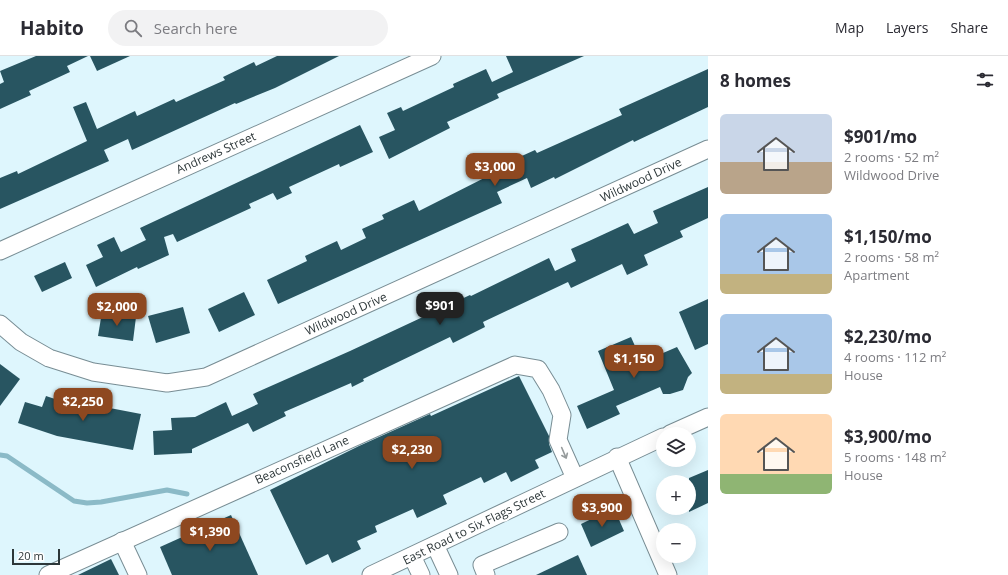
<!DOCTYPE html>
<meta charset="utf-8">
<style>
:root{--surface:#fff;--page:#f2f2f3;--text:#2b2b33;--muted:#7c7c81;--line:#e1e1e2;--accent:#8e4820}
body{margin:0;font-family:"Open Sans",sans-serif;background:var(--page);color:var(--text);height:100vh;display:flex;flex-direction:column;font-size:15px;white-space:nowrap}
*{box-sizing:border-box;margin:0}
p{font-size:13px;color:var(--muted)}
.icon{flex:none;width:22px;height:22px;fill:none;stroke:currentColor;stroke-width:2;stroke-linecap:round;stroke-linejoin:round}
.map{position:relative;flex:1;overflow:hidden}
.side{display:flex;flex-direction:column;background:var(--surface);width:300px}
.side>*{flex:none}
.fabs{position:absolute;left:656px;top:371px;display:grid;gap:8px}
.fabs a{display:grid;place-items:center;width:40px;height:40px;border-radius:50%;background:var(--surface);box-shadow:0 4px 16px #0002;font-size:20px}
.scale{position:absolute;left:12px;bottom:10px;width:48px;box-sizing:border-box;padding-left:4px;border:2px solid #2d3739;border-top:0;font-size:11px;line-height:14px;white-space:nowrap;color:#2d3739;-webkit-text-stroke:3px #fff;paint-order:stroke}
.price{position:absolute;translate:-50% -34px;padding:0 9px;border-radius:8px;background:var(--accent);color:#fff;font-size:13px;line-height:26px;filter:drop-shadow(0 1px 2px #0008)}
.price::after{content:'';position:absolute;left:50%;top:24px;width:12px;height:9px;margin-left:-6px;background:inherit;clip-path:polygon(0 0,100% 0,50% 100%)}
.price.on{background:#222;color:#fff}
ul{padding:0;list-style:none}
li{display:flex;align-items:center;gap:12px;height:100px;padding:0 12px}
li span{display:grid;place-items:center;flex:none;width:112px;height:80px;border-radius:6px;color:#555}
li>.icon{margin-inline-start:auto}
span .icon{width:48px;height:48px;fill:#fffc;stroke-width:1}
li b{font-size:17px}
h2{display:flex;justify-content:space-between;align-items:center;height:48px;padding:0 12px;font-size:17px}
header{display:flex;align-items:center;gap:24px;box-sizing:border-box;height:56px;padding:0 20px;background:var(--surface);border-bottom:1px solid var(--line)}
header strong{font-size:19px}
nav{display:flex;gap:22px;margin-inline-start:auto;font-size:14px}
.search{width:280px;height:36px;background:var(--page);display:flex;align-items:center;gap:10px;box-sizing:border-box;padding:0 14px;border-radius:22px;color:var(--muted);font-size:15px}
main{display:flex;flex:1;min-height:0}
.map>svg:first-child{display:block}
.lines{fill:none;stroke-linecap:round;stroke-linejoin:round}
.stream{stroke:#8bbac7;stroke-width:5}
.building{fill:#285561}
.minor-casing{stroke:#788d94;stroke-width:19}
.minor{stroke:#fff;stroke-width:17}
.oneway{stroke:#969b9c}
.labels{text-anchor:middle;stroke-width:4;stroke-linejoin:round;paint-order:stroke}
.street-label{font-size:12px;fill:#2d3739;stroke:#fff}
</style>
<header>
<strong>Habito</strong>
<div class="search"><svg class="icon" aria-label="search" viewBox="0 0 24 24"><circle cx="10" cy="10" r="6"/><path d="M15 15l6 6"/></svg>Search here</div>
<nav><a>Map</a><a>Layers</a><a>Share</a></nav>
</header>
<main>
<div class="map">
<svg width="708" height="519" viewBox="0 0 708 519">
<rect width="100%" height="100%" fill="#def6fd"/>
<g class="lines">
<path class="stream" d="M0 399 7 400 74 445 87 447 101 446 167 434 187 438"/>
</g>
<g class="building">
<path d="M36 0H88L67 10 70 16 29 35 31 39 0 53V28L4 26 0 15Z"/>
<path d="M90 0H130L97 15Z"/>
<path d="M277 0H339L275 32 236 48 235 47 132 94 128 83 104 94 109 105 0 153V122L17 115 18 118 87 85 73 51 86 46 97 73 135 55 137 60 174 43 176 46 225 24 223 21 254 6 256 10Z"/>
<path d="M506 0H584L497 38 499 42 447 66 450 72 389 103 379 81 395 74 387 57 401 51 403 55 454 31 453 28 486 13 492 26 513 16Z"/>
<path d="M708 13V51L634 86 633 84 555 123 554 121 531 132 527 122 497 136 502 147 278 248 267 224 307 205 305 200 337 185 341 194 366 182 362 173 384 163 382 159 414 144 419 155 502 113 500 110 535 94 537 97 622 59 619 53Z"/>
<path d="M360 69 373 96 340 111 339 108 289 131 292 137 277 144 273 137 249 148 251 152 177 186 173 178 164 181 169 199 138 213 137 211 96 231 86 209 103 201 97 189 114 181 121 196 146 184 140 172Z"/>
<path d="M708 131V162L680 175 683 181 644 199 648 209 627 219 622 208 571 232 568 226 483 266 485 271 453 287 450 281 363 323 364 325 352 331 351 327 284 356 286 360 253 376 248 367 192 393V397L154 399 153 375 172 374 171 362 195 361 226 346 232 360 258 348 253 338 350 295 470 239 471 240 549 202 555 215 576 205 571 193 589 185 628 167 634 178 658 167 653 155Z"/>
<path d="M65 206 72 222 42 236 34 220Z"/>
<path d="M244 236 255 259 219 276 208 253Z"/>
<path d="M708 243V288L695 294 679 256Z"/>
<path d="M183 251 190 277 156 287 148 260Z"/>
<path d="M102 256 136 261 133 285 98 280Z"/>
<path d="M631 281 642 306 677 291 692 317 688 321 683 334 670 338H663L660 331 616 350 620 358 587 373 577 350 614 334 598 295Z"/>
<path d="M0 308 20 323 0 350Z"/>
<path d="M519 320 549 380V388L552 396 535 404 539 412 511 426 506 416 484 427 481 421 443 439 447 448 417 462 413 453 375 470 377 476 357 485 361 493 332 507 328 498 306 509 270 434 359 390 430 358 431 360Z"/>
<path d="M46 340 67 347 68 344 141 358 133 394 57 380 18 367 25 346 42 351Z"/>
<path d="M708 414V447L689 456V422Z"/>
<path d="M614 452 624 475 591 491 581 468Z"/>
<path d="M231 459 258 519H172L160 491Z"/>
<path d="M578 499 587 519H536Z"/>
<path d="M111 503 119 519H78Z"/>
</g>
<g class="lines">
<defs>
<g id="minor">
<path d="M0 195 432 0"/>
<path d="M0 268 21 286 49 302 93 316 167 327 206 321 708 93"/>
<path d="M670 378 708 361"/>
<path d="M617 401 668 519"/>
<path d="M122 485 138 519"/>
<path d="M435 489 449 519"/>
<path d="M412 500 421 519"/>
<path d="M48 519 515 309 538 313 551 334 562 359 558 384 575 422"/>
<path d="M371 519 663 381"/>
<path d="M486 519 482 509 559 476"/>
</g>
</defs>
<use href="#minor" class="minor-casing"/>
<use href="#minor" class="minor"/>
</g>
<defs><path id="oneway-shaft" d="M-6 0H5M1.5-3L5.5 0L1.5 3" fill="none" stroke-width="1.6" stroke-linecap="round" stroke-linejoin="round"/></defs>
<use class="oneway" href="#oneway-shaft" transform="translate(564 397) rotate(67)"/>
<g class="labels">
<g class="street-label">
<text transform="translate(216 97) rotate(-24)" y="4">Andrews Street</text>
<text transform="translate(641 124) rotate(-25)" y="4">Wildwood Drive</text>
<text transform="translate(346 258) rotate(-24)" y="4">Wildwood Drive</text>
<text transform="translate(302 404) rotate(-24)" y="4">Beaconsfield Lane</text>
<text transform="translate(474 471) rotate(-26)" y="4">East Road to Six Flags Street</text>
</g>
</g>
</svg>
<div class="fabs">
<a><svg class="icon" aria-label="layers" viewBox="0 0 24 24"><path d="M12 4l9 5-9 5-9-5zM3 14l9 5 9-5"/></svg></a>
<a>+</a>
<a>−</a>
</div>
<div class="scale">20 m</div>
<b class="price" style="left:495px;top:131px">$3,000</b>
<b class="price on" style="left:440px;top:270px">$901</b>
<b class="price" style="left:117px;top:271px">$2,000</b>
<b class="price" style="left:634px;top:323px">$1,150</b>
<b class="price" style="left:83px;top:366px">$2,250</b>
<b class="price" style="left:412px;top:414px">$2,230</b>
<b class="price" style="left:602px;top:472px">$3,900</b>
<b class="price" style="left:210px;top:496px">$1,390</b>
</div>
<section class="side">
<h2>8 homes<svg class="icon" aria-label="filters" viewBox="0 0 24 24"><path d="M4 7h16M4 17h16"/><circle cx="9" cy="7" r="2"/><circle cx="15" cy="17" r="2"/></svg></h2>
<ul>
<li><span style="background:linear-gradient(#c9d6e8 60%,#b9a48a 0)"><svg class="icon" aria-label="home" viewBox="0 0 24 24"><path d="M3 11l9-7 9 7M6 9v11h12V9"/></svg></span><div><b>$901/mo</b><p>2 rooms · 52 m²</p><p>Wildwood Drive</p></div></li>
<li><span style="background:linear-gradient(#a9c7e8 75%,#c2b280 0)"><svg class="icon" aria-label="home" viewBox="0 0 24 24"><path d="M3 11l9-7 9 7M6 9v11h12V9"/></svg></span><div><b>$1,150/mo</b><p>2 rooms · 58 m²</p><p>Apartment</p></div></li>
<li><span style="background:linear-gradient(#a9c7e8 75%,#c2b280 0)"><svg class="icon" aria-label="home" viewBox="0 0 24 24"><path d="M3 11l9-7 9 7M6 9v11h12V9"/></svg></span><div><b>$2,230/mo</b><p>4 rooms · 112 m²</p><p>House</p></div></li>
<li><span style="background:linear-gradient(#ffd9b3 75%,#8fb573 0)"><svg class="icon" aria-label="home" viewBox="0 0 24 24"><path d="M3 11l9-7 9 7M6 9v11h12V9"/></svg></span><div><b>$3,900/mo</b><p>5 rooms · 148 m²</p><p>House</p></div></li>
</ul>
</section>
</main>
